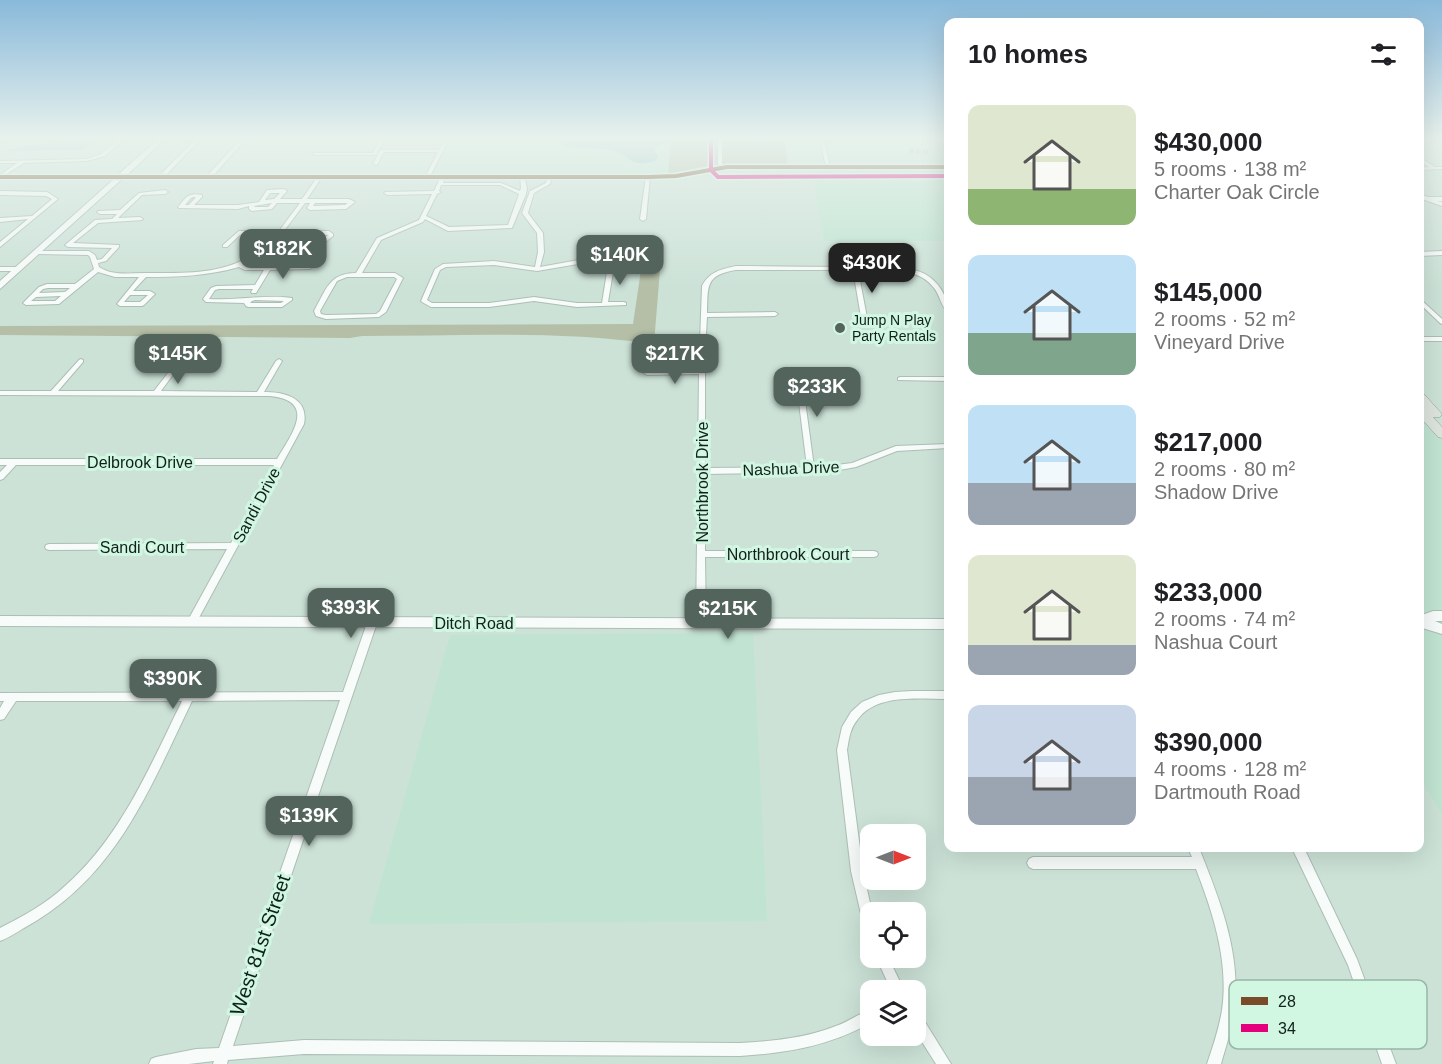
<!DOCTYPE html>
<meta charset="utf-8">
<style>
:root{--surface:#fff;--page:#f2f2f2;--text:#202124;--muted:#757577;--accent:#52645c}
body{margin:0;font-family:Arial,sans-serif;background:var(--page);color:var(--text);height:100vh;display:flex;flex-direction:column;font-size:22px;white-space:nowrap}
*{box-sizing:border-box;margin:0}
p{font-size:20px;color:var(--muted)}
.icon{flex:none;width:33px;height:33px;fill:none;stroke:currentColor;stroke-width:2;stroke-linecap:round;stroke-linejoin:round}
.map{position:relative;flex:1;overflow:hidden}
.drawer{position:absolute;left:944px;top:18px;width:480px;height:834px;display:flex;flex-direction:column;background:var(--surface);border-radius:12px;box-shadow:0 6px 24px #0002}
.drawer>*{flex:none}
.needle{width:39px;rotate:90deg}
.tools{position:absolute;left:860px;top:824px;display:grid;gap:12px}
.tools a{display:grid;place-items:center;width:66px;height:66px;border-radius:12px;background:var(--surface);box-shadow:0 6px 24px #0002;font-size:30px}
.price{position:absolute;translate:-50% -51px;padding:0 14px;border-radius:12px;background:var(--accent);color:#fff;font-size:20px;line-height:39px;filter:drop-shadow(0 2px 3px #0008)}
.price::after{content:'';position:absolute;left:50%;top:36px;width:18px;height:14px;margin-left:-9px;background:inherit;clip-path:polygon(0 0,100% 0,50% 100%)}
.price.active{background:#222;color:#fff}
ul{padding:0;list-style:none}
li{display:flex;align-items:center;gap:18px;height:150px;padding:0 24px}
li span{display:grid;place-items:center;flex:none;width:168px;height:120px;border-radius:12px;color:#555}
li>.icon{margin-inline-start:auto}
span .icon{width:72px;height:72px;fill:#fffc;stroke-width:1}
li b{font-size:26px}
h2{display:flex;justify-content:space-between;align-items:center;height:72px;padding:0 24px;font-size:26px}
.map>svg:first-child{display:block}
.built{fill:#c0e4d1}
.forest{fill:#b5bfa7}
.water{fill:#9cc1c6}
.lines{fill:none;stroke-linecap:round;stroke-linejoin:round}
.street-tunnel{stroke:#a7bbb1;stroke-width:5;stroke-dasharray:5 2;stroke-linecap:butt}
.street-casing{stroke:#adbeb5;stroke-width:2}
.secondary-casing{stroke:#adbeb5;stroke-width:2}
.primary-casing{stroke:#8e9e90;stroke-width:1}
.street{fill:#f7fbf9;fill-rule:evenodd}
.secondary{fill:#f7fbf9;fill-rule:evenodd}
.primary{fill:#dde4dd;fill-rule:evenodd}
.bus-1-casing{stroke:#d1f7e3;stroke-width:7}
.bus-2-casing{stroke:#d1f7e3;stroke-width:7}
.bus-1{stroke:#7a4b2a;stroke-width:4}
.bus-2{stroke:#e5007d;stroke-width:4}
.poi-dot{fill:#52645c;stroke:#d1f7e3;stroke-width:2}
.labels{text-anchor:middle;stroke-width:6;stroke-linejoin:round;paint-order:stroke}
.far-poi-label{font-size:14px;fill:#112019;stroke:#d1f7e3;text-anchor:start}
.street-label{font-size:16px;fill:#112019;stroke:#d1f7e3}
.near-street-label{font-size:20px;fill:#112019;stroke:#d1f7e3}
.key{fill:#d1f7e3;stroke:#97b6a6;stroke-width:1.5}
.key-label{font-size:16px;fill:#112019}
</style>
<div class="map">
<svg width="1442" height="1064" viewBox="0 0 1442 1064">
<rect width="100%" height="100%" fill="#cce2d7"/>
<g class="built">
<path d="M450 139H948V241H824L811 165H717L673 174H432Z"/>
<path d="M1419 417 1438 437H1442V814L1419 777Z"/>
<path d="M753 633 767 921 369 924 450 635Z"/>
</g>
<g class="forest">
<path d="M671 139H784L788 165 717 164 668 174Z"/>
<path d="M645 243 662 245 654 344C558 330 459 336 362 336L350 338 0 335V326L633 324Z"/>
</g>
<g class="water">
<path d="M559 139H663V142H670L657 146 654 152 659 156 655 161C629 169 632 155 611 150 595 147 579 150 563 146Z"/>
<path d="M76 142 93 143 81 150 2 151 30 145Z"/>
</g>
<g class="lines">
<path class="street-tunnel" d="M909 151 930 152"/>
<defs>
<g id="street">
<path d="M5 139H14L0 143V141Z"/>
<path d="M119 139H124L105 156 87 161 24 163 0 178V175L17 163H0V161L87 159 101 154Z"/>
<path d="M196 139H201L163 178H159V176Z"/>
<path d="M241 139H246L211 178H207V176Z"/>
<path d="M380 139H385L377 153 378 154 376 155H314L312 154 314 153H373Z"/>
<path d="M445 139H449L429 178 425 177 438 152H384L377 165 373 164 380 150H439Z"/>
<path d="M718 139H722V168L720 169 718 168Z"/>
<path d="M820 139H824L830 168 826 167Z"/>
<path d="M1419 157 1435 167H1442V169L1419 170V168L1429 167 1419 160Z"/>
<path d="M318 176 322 177 307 199H349L355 202 346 209 310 210 307 208 310 203H305L284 231H329L333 234V236L324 243 285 242 282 240 286 235H282C270 248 259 257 243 265L246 266H306L316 254H320L321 255 310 269 270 270 256 293H252L251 292 253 289H219L215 290 209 299C237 301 264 294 292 298V300L282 307H248L246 306 244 303 206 302 203 299 211 288 216 286 255 285 264 270H245L239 267C208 276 177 277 146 277L133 291H150L155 294 144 305 142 306H120L117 304 139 277H115L98 272 59 304 26 305 23 303 39 287 47 284H75L94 269 90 257 88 255 38 254 35 252 36 251H89L95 255 97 260 102 259 112 248 68 247 65 245 95 220 112 219 117 214H100L97 212 98 211 120 210 139 193 165 190 168 192 165 194 142 195 118 218 140 217 143 219 142 220 98 223 73 243 119 245V247L106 261 98 263 99 267C113 276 128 273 144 273 194 273 239 276 276 235H240L227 247H223V245L239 231H279L300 203H277L272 209 252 211 249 209V206L238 209 179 208 178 207C186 197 188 192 202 195V197L194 205H238L259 202 267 190 284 189 287 191 280 199H302ZM270 193H280L274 199 265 200ZM194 197H196L189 205H185L191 198ZM272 203 268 207H255L254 206ZM315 203H348L345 205 313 206ZM292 235H328L323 239 289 238ZM48 288H70L65 292 39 293 43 289ZM130 295H148L140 302H124ZM61 296 55 301H31L36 297ZM255 300 284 301 281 303H250L252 301Z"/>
<path d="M441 176 445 177 443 183H501L520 191 521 188 520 177 524 176 527 188 526 194 512 228 448 231 425 219 423 222 381 240 362 273H395L403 278 386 312 379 317 326 319 316 316 314 311C326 290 329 273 356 273L377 238 419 220 432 194 387 195 384 193 385 192 434 191ZM441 185H500L519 194 508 225 449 227 426 216 437 194 441 192 439 191ZM347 277H394L397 279 380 311 376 314 326 315 321 314 320 311 337 281Z"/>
<path d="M548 176 552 177 550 184 534 193 528 213 543 233 544 252 540 267 584 259 616 260 617 261 614 266 608 302H624L626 303V305L577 307 534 301 489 307H431L422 302 421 301 435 269 443 264 494 261 535 267 538 252 537 233 522 213 530 191 546 183ZM584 263H610L608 266 602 303H577L534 297 489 303H432L427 300 440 270 446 267 494 265 537 271Z"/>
<path d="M646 176 650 177 646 219 643 221 640 219Z"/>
<path d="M0 191 47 192 58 199 0 247V242L28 219 0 222V218L32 216 52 199 46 196 0 195Z"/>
<path d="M1419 194 1428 197H1442V201H1437L1442 202V206L1419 198Z"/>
<path d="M1442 251V255L1419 256V252Z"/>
<path d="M736 266C773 266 810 267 847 267 872 267 902 263 925 274 939 282 948 297 948 312 941 307 940 295 934 288 917 265 883 271 858 270L868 323 865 325 862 323 853 270H736C705 275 708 286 707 313L775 312 778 314 775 316 707 317 705 352V468L807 467 795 371 798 369 801 371 814 467 829 466 852 463 896 446 948 444V448L897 451 856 467 829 472 705 474V551H874L877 552 878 554 877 556 874 557H705L706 624 704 627 701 628 698 627 696 624 699 374 647 375 644 373 647 371 699 370 702 286C709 272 721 269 736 266Z"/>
<path d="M0 267H19L22 269 19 271H0Z"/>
<path d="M1419 298 1442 319V324L1440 323 1419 303Z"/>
<rect x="1419" y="337" width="23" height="4"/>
<path d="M81 359 83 360V362L58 391H154L178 360 180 359 183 361 161 391 257 392 276 361 279 359 282 361 264 392C285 392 309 398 304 424L195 625 192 626 189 625 187 622 227 549 49 550 46 549 45 547 46 545 49 544 231 543 274 465H16L3 479 0 480V472L7 465H0V459H277C291 435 318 401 270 396L0 395V391H51L79 360Z"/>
<path d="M900 377H948V381L898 380V378Z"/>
<path d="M372 619 375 620 377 623 233 1046 304 1040 740 1043C773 1041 806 1038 836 1026 848 1022 858 1014 870 1010V1023C830 1046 786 1053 740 1056L304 1054 228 1060 227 1064H213L214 1061 189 1064H149L151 1059 156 1057 196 1049 219 1048 340 700 192 701C149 790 116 878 24 928 16 933 8 938 0 941V928C23 916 46 904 65 886 121 837 150 766 182 701H16L4 719 0 720V708L4 701H0V693L343 692 367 623 369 620Z"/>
<path d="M912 691H948V699C920 699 877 693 858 719 850 728 849 739 847 750L863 871 872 912H870V933L866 931 864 927 851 871 837 750 842 727 851 712 862 702 879 695 895 692Z"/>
<path d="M1188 848H1199C1219 898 1242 954 1234 1010 1232 1029 1226 1046 1221 1064H1207C1213 1046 1219 1029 1222 1010 1229 962 1213 913 1196 869H1033L1029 867 1027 863 1029 859 1033 857H1192Z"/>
<path d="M1292 848H1304L1357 959 1396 1064H1382L1348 965Z"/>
<path d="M876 957H888L904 990H891Z"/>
<path d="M915 1013 920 1014 951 1064H936L915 1031Z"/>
</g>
<g id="secondary">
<path d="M158 139H165L127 175H648L676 174 727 165H948V169H727L676 178 648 179H122L0 289V281L114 179H0V175H118Z"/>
<path d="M1433 611H1442V621H1435L1442 624V634L1419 627V616Z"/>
<path d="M0 616 948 619V629L0 626Z"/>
</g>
<path id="primary" d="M1419 392 1423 393 1442 414 1440 417H1433L1442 427V438L1438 437 1419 416V405L1422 406 1419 403Z"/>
</defs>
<use href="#street" class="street-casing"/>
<use href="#secondary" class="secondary-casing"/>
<use href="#primary" class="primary-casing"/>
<use href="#street" class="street"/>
<use href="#secondary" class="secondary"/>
<use href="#primary" class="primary"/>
<defs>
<path id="bus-1" d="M0 177H648L676 176 727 167H948"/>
<path id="bus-2" d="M711 139V170L718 177 948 176"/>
</defs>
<use href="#bus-1" class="bus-1-casing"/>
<use href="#bus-2" class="bus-2-casing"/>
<use href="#bus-1" class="bus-1"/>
<use href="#bus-2" class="bus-2"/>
</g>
<linearGradient id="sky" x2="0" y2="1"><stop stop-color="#89b9da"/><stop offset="0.48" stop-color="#e8f2ed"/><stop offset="1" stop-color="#e8f2ed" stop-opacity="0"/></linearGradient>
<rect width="1442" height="288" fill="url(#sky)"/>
<circle class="poi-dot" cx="840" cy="328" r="6"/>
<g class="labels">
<g class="far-poi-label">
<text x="852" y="325">Jump N Play<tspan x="852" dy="16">Party Rentals</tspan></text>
</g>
<g class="street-label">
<text x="140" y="468">Delbrook Drive</text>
<text transform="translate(791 468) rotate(-2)" y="6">Nashua Drive</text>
<text transform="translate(702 482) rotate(-90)" y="6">Northbrook Drive</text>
<text transform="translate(256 505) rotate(-62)" y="6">Sandi Drive</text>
<text x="142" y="553">Sandi Court</text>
<text x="788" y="560">Northbrook Court</text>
<text x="474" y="629">Ditch Road</text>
</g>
<g class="near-street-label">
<text transform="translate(260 945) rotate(-71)" y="7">West 81st Street</text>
</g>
</g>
<rect x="1229" y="980" width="198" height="69" rx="9" class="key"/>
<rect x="1241" y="997" width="27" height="8" fill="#7a4b2a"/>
<rect x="1241" y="1024" width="27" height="8" fill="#e5007d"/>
<g class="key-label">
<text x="1278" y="1007">28</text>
<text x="1278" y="1034">34</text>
</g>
</svg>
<div class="tools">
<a><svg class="needle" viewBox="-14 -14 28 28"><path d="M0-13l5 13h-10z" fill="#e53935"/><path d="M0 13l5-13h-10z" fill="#757577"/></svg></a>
<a><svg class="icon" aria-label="locate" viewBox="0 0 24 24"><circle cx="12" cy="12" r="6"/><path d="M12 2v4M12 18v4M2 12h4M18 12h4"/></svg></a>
<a><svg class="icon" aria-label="layers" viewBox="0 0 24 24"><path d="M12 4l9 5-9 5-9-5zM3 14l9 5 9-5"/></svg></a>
</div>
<b class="price" style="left:283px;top:280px">$182K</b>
<b class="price" style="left:620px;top:286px">$140K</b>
<b class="price active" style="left:872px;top:294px">$430K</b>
<b class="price" style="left:178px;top:385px">$145K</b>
<b class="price" style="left:675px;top:385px">$217K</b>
<b class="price" style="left:817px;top:418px">$233K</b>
<b class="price" style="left:351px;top:639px">$393K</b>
<b class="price" style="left:728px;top:640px">$215K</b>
<b class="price" style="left:173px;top:710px">$390K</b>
<b class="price" style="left:309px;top:847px">$139K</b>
<section class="drawer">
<h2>10 homes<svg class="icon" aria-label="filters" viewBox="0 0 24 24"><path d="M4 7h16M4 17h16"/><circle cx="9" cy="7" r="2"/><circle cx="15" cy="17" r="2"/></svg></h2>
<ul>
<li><span style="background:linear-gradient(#dfe7d0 70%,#8fb573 0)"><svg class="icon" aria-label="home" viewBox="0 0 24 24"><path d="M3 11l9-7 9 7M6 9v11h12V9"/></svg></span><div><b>$430,000</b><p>5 rooms · 138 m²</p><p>Charter Oak Circle</p></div></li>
<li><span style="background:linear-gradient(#bfe0f5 65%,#7fa58c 0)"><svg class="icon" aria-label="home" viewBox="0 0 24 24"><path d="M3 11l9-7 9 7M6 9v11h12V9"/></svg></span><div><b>$145,000</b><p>2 rooms · 52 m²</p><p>Vineyard Drive</p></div></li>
<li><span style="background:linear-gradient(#bfe0f5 65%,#9aa5b1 0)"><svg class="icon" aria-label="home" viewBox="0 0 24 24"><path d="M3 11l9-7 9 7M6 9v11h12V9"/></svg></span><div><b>$217,000</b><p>2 rooms · 80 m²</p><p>Shadow Drive</p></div></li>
<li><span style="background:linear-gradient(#dfe7d0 75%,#9aa5b1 0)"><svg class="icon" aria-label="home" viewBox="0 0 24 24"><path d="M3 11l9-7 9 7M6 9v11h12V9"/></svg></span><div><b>$233,000</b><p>2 rooms · 74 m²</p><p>Nashua Court</p></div></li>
<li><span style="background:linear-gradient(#c9d6e8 60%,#9aa5b1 0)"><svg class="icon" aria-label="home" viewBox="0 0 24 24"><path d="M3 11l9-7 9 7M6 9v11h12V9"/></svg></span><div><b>$390,000</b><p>4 rooms · 128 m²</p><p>Dartmouth Road</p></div></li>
</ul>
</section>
</div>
